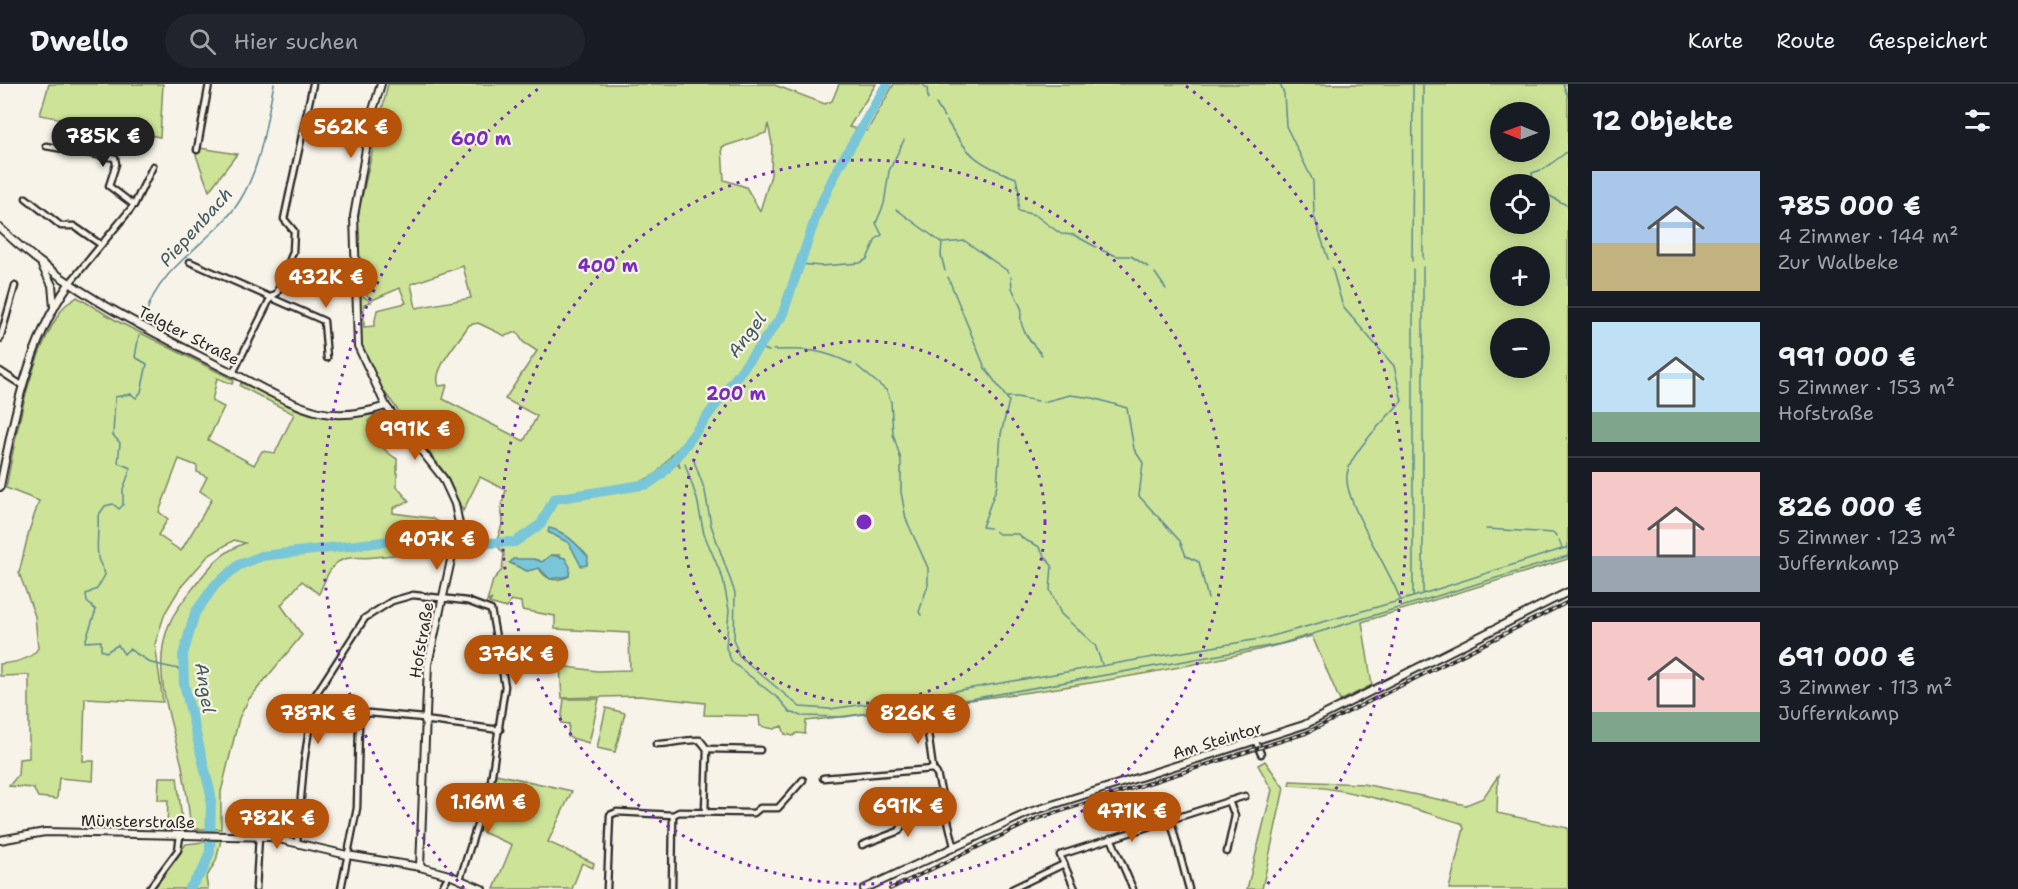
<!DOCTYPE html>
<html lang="de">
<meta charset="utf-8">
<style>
:root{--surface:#171b24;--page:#20242c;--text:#f1f3f6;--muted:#9ea1a6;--line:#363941;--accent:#b45309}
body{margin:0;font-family:"Shantell Sans",sans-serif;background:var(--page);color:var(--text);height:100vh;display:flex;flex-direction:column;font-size:22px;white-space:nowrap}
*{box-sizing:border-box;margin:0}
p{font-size:20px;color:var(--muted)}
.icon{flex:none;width:33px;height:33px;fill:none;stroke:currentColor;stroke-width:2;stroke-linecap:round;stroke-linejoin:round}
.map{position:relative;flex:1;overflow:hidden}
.panel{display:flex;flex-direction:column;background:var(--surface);width:450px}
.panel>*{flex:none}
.needle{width:39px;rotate:271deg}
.buttons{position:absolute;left:1490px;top:18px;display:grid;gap:12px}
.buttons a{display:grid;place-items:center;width:60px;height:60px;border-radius:50%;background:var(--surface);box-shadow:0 3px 15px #0003;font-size:30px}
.price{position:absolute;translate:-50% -51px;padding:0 14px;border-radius:21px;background:var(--accent);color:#fff;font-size:20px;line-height:39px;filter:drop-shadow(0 2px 3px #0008)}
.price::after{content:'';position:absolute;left:50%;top:36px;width:18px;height:14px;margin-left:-9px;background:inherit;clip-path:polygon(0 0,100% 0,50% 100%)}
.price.active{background:#222;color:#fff}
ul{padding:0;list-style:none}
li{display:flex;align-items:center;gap:18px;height:150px;padding:0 24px}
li+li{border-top:2px solid var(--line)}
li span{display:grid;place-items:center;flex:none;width:168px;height:120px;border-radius:0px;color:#555}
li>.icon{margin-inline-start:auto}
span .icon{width:72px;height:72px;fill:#fffc;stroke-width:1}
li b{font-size:26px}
h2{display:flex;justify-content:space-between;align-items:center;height:72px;padding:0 24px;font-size:26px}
header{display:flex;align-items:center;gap:36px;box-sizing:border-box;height:84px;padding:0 30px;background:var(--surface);border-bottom:2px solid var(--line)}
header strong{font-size:28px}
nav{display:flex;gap:33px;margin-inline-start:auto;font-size:21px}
.search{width:420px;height:54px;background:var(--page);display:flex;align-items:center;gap:15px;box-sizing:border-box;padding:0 21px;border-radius:33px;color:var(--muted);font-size:22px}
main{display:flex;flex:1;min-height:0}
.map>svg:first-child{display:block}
.green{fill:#cde398;stroke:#7c8762;stroke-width:1.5;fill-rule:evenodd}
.water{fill:#7ac6d9;stroke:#5a8893;stroke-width:1.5}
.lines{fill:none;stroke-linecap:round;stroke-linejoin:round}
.stream{stroke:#5a8893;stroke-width:1.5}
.river{stroke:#7ac6d9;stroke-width:10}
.minor-casing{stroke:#2b2b2b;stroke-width:9}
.tertiary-casing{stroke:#2b2b2b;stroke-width:10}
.minor{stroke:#f7f3e8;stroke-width:4.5}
.tertiary{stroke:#f7f3e8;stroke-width:6}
.rail-casing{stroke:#2b2b2b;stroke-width:4}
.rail{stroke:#f7f3e8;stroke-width:1.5;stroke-dasharray:4.5;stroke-linecap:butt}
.ring{fill:none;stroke:#7b2cbf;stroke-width:3;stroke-dasharray:3 6}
.labels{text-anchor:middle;stroke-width:4.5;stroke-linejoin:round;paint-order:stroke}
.street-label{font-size:16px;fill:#2b2b2b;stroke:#f7f3e8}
.water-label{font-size:18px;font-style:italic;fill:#435a5f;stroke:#f7f3e8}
.centre{fill:#7b2cbf;stroke:#f7f3e8;stroke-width:3}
.ring-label{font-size:18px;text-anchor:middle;font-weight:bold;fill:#7b2cbf;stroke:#f7f3e8;stroke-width:4.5;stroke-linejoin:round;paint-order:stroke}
</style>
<header>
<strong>Dwello</strong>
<div class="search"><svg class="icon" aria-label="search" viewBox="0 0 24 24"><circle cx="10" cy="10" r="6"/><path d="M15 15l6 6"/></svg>Hier suchen</div>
<nav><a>Karte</a><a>Route</a><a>Gespeichert</a></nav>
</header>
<main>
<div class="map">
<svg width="1568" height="805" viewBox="0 0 1568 805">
<rect width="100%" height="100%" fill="#f7f3e8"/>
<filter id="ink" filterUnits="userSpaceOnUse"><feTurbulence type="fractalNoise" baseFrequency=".0167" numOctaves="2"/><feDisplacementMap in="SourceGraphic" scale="12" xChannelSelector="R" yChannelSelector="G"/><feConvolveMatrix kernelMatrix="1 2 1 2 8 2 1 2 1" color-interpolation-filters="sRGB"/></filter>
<g filter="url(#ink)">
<g class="green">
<path d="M49 0H163L160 53 40 31Z"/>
<path d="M388 0H772L825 20 832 17 839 0H876L849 43 867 47 894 0H1568V475L1362 538 1372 601 1340 617 1312 552C1147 598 975 615 806 637L805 650 797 649 793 652 785 650 782 642 774 645 760 642 759 632 704 631 705 619 640 612 562 614 560 582 597 587 630 586 629 549 555 545V532L522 526 521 518 511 516 507 524 489 519 492 515 487 518 493 496 502 486 504 470 496 460 503 437 501 424 506 406 480 393 463 427 447 392 374 294 360 261 359 209 371 218 364 220V243L374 242 377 226 406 219 400 204 372 216 359 203 358 130ZM1500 28H1539V68H1500ZM768 40 772 59 771 91 760 127 746 103 724 96 722 63 766 49ZM1500 100H1539V140H1500ZM1500 172H1539V212H1500ZM463 182 471 214 416 224 411 200ZM478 239 505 252 517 248 523 258 537 267 505 315 537 332 524 357 443 315 447 301 439 302C431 286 460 256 469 241ZM1500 244H1539V284H1500ZM676 366 680 384 676 377 648 402 556 416 554 411 641 398 656 390ZM551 471H560L569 492C555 499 546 496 539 484L527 487 510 479 537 476 542 478Z"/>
<path d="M200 64 237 70 209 107 196 71Z"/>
<path d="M77 213 117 237 234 296 232 300 217 294 212 317 224 323 208 356 254 381 262 367 275 369 294 330 240 302 241 299 322 331 352 333 376 330 368 337C373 354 381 365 397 375V403L409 417 393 424V429L431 434 454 445 449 467C423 467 400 470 375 473 362 475 349 471 338 478 328 485 324 499 319 510L302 497 281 521 302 551 249 615 239 634 221 708V745H191C189 724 186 703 182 682 172 638 152 591 167 546 172 530 183 517 194 503 209 483 221 468 245 459L234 456 208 472 180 504 165 529 155 560 163 618 85 614 83 677H94L93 697 59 694 57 715 38 713 33 704 9 702 18 691 19 675 29 674V591L0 592V580C12 579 32 576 38 564L35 532 19 489 29 447 39 417 6 404C17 347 29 272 63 224 66 219 73 217 77 213ZM179 375 197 382V388L207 393 200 407 212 415 181 467 158 451 168 435 159 428Z"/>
<path d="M564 615H599L589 659 568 653 569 640 561 639Z"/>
<path d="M606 624 625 629 615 668 597 664Z"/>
<path d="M1265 677 1284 704 1262 805H1247L1272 706 1258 681Z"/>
<path d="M496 690 572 707 548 758 594 779 593 784 582 779 572 805H494L512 761 478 746Z"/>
<path d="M1498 692 1497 729 1568 744V805H1449L1464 744 1461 739C1403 722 1350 703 1289 701L1290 697 1363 700 1466 721 1483 714Z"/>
<path d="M159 693H177L183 746 167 744 168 716H158Z"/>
<path d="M221 756 216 777 206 794 208 805H153L186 760Z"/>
</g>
<g class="water">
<path d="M549 444C565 447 578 461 588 473L587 481 581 482 569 459 548 448Z"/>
<path d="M551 471 565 474 570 483 569 492 550 495 539 484 527 487 510 479 513 475H534L542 478Z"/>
</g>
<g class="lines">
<g class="stream">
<path d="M922 0 927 4 928 15"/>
<path d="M1280 0 1284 10 1286 42 1313 97 1314 132 1328 175"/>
<path d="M1563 0 1568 13"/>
<path d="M936 20 944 33"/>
<path d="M947 37C967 71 979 81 1016 94L1019 108 1018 127 1035 131 1061 150 1074 151 1096 163"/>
<path d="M1533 100 1532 89 1544 85 1568 67"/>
<path d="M1539 106 1568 122"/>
<path d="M896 125 942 159 941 171 945 187"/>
<path d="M943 159 965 157 1009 188"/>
<path d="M1101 166 1117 172H1131L1148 183"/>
<path d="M1423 175V0"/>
<path d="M1412 177 1413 0"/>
<path d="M800 180 821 182 860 179 867 175 876 155 882 151 876 139 884 120 889 87 904 56"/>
<path d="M1423 183V509"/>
<path d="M1332 184 1343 223 1394 282 1402 317C1387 333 1349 370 1347 391 1343 417 1390 485 1400 515"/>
<path d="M1413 185V512"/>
<path d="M1155 189 1166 205"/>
<path d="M948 193 985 284 1009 317 1001 350 997 402 982 443 990 444"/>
<path d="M1011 193 1012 204 1022 226C1016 243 1032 259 1042 271"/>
<path d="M146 230C159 182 213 158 239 118 262 82 265 41 274 0"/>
<path d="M139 251 135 273 147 280 141 308 136 314 131 310 115 313 113 351 120 359 118 379 131 384 123 405V421L119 425 113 420 105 422 98 432C99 446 96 458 98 472 98 480 104 483 105 491L97 505 86 510 87 518 96 526 85 558 101 557V566L106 568 118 561 124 570 129 565 151 579 183 586"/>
<path d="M760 264 769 267"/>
<path d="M773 266C806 265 821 265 852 280"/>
<path d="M857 282 887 307 891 318 893 350 901 376V408L906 435 928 484V501L919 528 921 531"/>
<path d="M1007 313H1017L1038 317"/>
<path d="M1043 318 1070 311 1093 314 1127 324 1134 365 1143 379 1139 412 1180 457 1186 472 1199 478 1208 515"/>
<path d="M687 360 689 363"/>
<path d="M679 369 682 373"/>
<path d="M693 374 705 407 711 441 735 509 734 557 739 572 800 623 830 625 924 612"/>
<path d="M685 380 697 415 704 450 723 495 729 526 726 564 732 578 779 615 790 628 801 632 844 633 924 621"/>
<path d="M1486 445 1554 449 1556 452"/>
<path d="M995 447 999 450H1019L1023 455 1038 462 1052 482 1050 506 1061 530 1095 561 1102 580"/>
<path d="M1559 456 1562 464"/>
<path d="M931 611 1265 554 1413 513 1568 463"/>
<path d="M933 619 959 617 1280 560 1568 472"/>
</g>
<g class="river">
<path d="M486 459 515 458 541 440 554 415 648 400 661 391 676 374 782 232 819 124 838 84 887 0"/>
<path d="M189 805 203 786 210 768 211 711 184 600 183 571 195 529 215 501 239 481 262 472 382 458 431 455 478 458"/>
</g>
<defs>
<g id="minor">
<path d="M46 62 115 74 116 80 109 102 134 121"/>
<path d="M197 66 209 0"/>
<path d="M26 114 61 142H74L100 160"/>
<path d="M190 178 324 237 327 274"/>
<path d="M69 200 134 121 153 82"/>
<path d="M0 255 15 202"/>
<path d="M0 287 23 302"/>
<path d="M233 289 271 213 277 209 293 168 294 147 284 135 313 0"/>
<path d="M926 634 933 685"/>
<path d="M424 636 500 646"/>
<path d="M1256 658 1261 670"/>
<path d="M656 660C673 660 684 655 700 656L707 665 705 727"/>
<path d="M707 665 760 666"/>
<path d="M823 694 933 685 937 690 954 762"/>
<path d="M1229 717 1245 712"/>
<path d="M1170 734 1189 805"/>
<path d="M1111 754 1133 805"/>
<path d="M297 759 304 678 314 613 365 534 392 517 413 511 467 517 491 526 505 602 491 697 460 795"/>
<path d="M862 761 899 747 903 740 945 726"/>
<path d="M1064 780 1075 805"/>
<path d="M149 805 178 766 180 752"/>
<path d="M256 805 259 752"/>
<path d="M341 805 357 724 359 641 361 634 369 629 424 634"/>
<path d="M441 805 449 791"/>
<path d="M607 805 610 731 617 728 673 731 679 728 754 729 760 724H778L803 696"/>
<path d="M672 805 673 731"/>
<path d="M1012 805 1064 780 1060 771 1229 717 1235 732 1227 768"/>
</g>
<g id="tertiary">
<path d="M381 0 373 26 354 132 358 262 386 322 443 394 455 420 459 440 428 580 420 783"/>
<path d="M0 144C66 207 147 245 227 286 256 300 287 320 319 328 340 333 365 329 386 322"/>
<path d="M42 182 52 201 54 223"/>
<path d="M0 403C13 335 28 258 69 200"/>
<path d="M0 756 45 748 270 753 347 771 420 783 449 791 482 805"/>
<path d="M864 805 1030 728 1304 641 1568 508"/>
</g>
</defs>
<use href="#minor" class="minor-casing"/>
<use href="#tertiary" class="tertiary-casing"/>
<use href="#minor" class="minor"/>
<use href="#tertiary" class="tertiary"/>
<defs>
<path id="rail" d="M890 805 1036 735 1306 649 1568 518"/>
</defs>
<use href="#rail" class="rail-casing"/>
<use href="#rail" class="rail"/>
</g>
</g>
<g class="ring">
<circle cx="864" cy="438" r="181"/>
<circle cx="864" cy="438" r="362"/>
<path d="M464 804A542 542 0 0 1 542 2M1186 2A542 542 0 0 1 1264 804"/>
</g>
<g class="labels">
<g class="street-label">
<text transform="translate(189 251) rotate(27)" y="6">Telgter Straße</text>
<text transform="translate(421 556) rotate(-80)" y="6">Hofstraße</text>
<text transform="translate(1217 656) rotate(-17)" y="6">Am Steintor</text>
<text transform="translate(138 737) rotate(1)" y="6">Münsterstraße</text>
</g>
<g class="water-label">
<text transform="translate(196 143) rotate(-48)" y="6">Piepenbach</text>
<text transform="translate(747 251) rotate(-53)" y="6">Angel</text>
<text transform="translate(205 604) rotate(81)" y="6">Angel</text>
</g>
</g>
<circle cx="864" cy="438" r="9" class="centre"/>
<g class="ring-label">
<text x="481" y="61">600 m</text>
<text x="608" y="188">400 m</text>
<text x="736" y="316">200 m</text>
</g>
</svg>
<div class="buttons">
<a><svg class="needle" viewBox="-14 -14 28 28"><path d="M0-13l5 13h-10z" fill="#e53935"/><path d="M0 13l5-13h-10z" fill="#9ea1a6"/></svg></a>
<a><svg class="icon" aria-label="locate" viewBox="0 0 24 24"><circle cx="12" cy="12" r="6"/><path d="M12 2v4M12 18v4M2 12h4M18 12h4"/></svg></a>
<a>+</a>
<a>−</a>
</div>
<b class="price" style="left:351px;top:75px">562K €</b>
<b class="price active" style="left:103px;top:84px">785K €</b>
<b class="price" style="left:326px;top:225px">432K €</b>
<b class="price" style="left:415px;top:377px">991K €</b>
<b class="price" style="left:437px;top:487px">407K €</b>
<b class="price" style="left:516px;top:602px">376K €</b>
<b class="price" style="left:318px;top:661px">787K €</b>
<b class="price" style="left:918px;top:661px">826K €</b>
<b class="price" style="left:488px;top:750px">1.16M €</b>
<b class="price" style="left:908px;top:754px">691K €</b>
<b class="price" style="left:1132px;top:759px">471K €</b>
<b class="price" style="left:277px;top:766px">782K €</b>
</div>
<section class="panel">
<h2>12 Objekte<svg class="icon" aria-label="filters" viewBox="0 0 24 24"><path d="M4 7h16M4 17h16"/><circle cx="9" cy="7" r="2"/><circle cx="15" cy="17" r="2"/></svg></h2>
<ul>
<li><span style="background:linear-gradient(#a9c7e8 60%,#c2b280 0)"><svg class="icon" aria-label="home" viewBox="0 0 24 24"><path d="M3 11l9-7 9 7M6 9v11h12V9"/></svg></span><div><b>785 000 €</b><p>4 Zimmer · 144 m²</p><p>Zur Walbeke</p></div></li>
<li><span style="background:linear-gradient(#bfe0f5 75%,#7fa58c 0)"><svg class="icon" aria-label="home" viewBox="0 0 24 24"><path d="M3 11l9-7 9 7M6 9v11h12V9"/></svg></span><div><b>991 000 €</b><p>5 Zimmer · 153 m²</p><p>Hofstraße</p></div></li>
<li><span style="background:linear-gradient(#f6c9c9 70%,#9aa5b1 0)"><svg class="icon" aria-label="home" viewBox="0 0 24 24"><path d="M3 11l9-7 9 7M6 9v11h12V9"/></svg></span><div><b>826 000 €</b><p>5 Zimmer · 123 m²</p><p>Juffernkamp</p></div></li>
<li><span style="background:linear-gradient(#f6c9c9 75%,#7fa58c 0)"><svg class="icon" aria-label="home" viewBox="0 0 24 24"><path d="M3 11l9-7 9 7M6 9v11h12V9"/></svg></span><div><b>691 000 €</b><p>3 Zimmer · 113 m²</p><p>Juffernkamp</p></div></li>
</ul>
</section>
</main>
